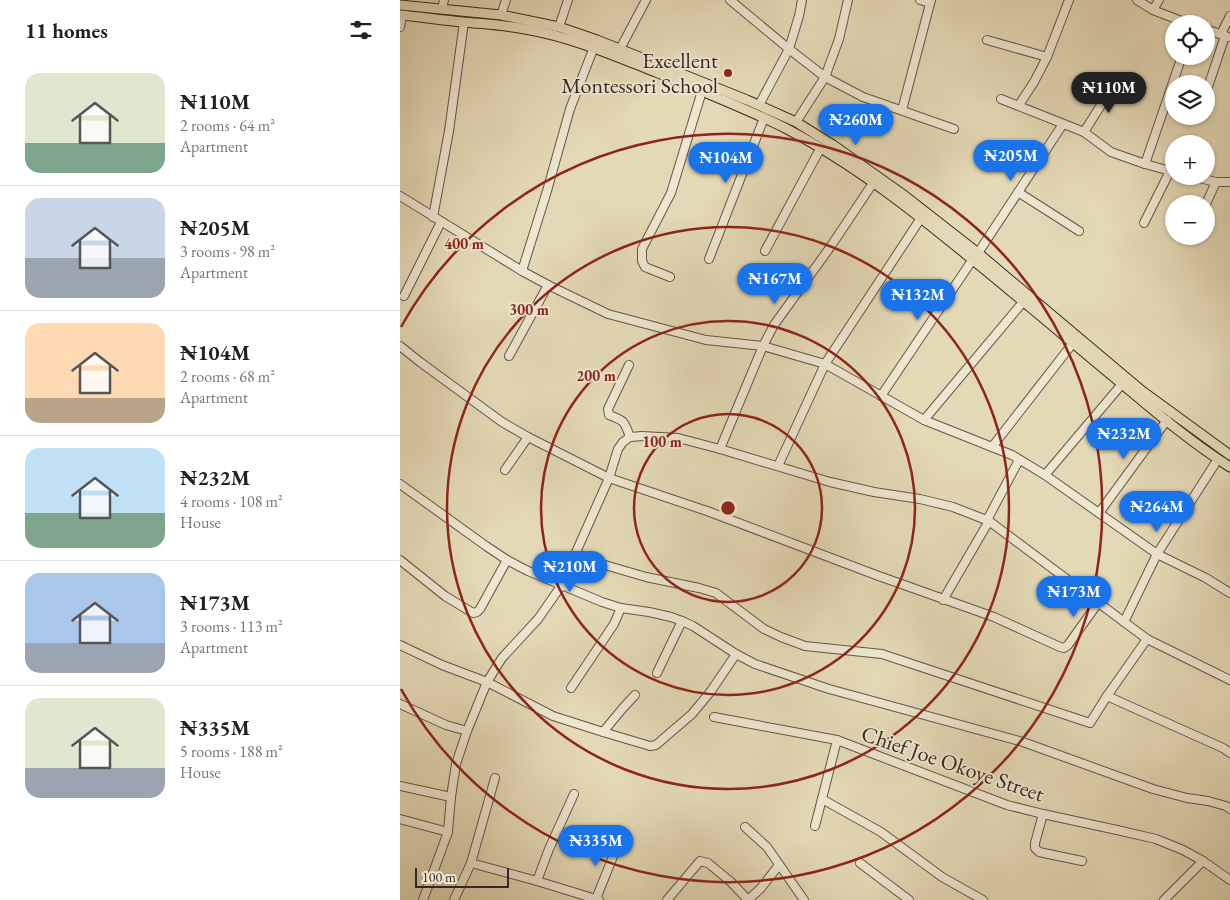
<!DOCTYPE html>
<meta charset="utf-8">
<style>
:root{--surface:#fff;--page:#f2f2f2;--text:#202124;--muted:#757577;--line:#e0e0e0;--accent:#1a73e8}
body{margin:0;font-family:"EB Garamond",serif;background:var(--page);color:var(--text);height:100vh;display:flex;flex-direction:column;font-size:19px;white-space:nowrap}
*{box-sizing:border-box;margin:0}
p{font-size:16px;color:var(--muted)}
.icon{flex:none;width:28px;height:28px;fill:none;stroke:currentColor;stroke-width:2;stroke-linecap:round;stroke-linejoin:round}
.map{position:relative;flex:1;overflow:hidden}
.panel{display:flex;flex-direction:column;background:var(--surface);width:400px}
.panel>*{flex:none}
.tools{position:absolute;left:765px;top:15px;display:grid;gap:10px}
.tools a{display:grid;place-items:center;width:50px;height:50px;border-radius:50%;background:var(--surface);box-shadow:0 1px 4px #0004;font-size:25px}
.scale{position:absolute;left:15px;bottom:12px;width:94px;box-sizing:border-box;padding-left:5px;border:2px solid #382821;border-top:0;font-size:14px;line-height:18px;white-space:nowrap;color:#382821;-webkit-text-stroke:4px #ede6d0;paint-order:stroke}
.price{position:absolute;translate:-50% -42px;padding:0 11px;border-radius:18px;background:var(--accent);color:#fff;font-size:16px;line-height:32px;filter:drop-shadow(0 1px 2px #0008)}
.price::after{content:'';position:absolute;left:50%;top:30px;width:15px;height:11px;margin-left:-8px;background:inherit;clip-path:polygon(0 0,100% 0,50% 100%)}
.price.current{background:#222;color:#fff}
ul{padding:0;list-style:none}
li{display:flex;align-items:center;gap:15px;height:125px;padding:0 25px}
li+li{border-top:1px solid var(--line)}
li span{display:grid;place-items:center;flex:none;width:140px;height:100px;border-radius:15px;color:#555}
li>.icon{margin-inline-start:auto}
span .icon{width:60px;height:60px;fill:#fffc;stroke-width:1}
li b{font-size:21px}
h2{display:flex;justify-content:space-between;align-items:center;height:60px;padding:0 25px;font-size:21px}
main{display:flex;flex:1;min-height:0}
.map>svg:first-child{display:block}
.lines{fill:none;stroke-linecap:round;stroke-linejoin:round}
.minor-casing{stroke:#635446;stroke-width:10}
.major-casing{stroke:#382821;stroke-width:11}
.minor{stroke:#ede6d0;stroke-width:8}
.major{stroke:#e4d9b6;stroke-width:9}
.ring{fill:none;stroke:#8f2418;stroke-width:2.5}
.poi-dot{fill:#8f2418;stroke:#ede6d0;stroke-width:2}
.labels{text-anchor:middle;stroke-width:4;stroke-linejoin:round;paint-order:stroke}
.poi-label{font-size:22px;fill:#382821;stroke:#ede6d0;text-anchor:end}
.street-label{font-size:22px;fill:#382821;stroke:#ede6d0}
.centre{fill:#8f2418;stroke:#ede6d0;stroke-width:2.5}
.ring-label{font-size:15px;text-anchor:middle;font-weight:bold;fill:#8f2418;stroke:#ede6d0;stroke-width:4;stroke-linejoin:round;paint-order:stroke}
</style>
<main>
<section class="panel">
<h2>11 homes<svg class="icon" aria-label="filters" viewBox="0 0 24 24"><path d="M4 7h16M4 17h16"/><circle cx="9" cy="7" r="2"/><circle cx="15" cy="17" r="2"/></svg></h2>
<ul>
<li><span style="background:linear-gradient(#dfe7d0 70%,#7fa58c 0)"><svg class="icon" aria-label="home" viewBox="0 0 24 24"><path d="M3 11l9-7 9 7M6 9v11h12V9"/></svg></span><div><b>₦110M</b><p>2 rooms · 64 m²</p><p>Apartment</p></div></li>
<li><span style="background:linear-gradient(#c9d6e8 60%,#9aa5b1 0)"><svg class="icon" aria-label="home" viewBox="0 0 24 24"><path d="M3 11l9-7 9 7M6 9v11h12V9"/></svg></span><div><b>₦205M</b><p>3 rooms · 98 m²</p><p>Apartment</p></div></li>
<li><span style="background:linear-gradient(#ffd9b3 75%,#b9a48a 0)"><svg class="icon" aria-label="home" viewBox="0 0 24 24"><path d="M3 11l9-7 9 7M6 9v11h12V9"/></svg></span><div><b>₦104M</b><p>2 rooms · 68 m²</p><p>Apartment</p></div></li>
<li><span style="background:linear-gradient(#bfe0f5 65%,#7fa58c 0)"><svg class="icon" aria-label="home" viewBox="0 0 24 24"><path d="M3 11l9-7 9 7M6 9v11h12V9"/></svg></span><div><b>₦232M</b><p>4 rooms · 108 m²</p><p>House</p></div></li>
<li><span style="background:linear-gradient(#a9c7e8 70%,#9aa5b1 0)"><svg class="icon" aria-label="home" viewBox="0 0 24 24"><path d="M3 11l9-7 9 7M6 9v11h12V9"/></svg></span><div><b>₦173M</b><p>3 rooms · 113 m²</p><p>Apartment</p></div></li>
<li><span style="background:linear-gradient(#dfe7d0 70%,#9aa5b1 0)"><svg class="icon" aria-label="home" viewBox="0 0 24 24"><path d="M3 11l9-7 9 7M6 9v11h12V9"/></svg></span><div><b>₦335M</b><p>5 rooms · 188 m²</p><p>House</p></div></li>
</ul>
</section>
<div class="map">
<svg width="830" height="900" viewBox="0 0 830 900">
<rect width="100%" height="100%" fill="#e4d9b6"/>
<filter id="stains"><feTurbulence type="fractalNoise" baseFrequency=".004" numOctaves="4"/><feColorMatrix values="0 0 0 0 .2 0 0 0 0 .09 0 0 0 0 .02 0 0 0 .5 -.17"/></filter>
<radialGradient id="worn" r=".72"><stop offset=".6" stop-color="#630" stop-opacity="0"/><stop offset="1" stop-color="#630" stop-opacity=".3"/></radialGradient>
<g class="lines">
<defs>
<g id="minor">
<path d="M330 0 389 49 425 77 396 122"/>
<path d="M448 0 439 39 425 77 463 97 554 129"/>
<path d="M520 0 530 3"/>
<path d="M737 0 753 10 789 24"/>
<path d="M42 8 44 0"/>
<path d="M753 10 759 0"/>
<path d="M101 15 106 0"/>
<path d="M0 27 2 15"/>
<path d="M159 27 168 0"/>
<path d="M806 29 828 37"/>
<path d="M821 34 830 16"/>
<path d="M587 40 647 57"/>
<path d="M220 49 246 0"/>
<path d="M806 93 825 36"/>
<path d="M601 99 684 132 711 152 745 164 774 172"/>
<path d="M359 105 389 49 399 16 402 0"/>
<path d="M619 105 634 82 647 57 669 0"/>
<path d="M502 110 531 0"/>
<path d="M684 132 715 83"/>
<path d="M745 164 782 56"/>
<path d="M791 176 816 182H830"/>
<path d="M618 192 679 231"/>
<path d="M0 196 122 271 148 285 208 314 306 340 363 346 425 364 524 420 612 455 645 475 757 554 806 578 830 593"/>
<path d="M806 204 816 182"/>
<path d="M33 217 49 131 64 22"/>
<path d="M744 223 770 171"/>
<path d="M789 239 790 236"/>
<path d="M365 251 420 149"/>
<path d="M578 253 663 124"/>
<path d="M309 259 364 118"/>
<path d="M122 271 147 191 170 109 194 47"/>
<path d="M270 277 245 267 242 261V249L271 193 302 91"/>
<path d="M4 296 41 222"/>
<path d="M0 346 20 362 102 422 128 437 209 478 307 511 476 575 594 617 660 647 664 648 668 645 698 603"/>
<path d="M109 356 148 285"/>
<path d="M229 365 208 409 209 415C225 421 224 421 230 437"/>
<path d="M481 396 573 259"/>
<path d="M524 420 623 302"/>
<path d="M592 447 673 343"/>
<path d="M320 449 363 346 374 325 431 246 473 183"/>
<path d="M378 466 425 364 521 218"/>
<path d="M105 470 128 437"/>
<path d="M645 475 722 384"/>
<path d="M0 484 86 546 107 560 128 571 202 602 221 608 249 612 271 617 282 621 293 626 336 654 355 664 429 689 623 742 753 789 787 798 808 801 826 806 830 809"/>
<path d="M699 513 767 420"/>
<path d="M587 520 619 460"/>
<path d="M175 555 198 563 246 577 299 588 316 593 364 629 381 637 405 646 482 654 690 723 707 696 747 639"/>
<path d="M0 560 45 596 73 613 77 612 80 609 107 560"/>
<path d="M543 600 589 521"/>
<path d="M724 622 757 554 818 459"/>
<path d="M0 645 42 665 87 682 153 716 203 732 250 746 256 745 292 714 311 691 336 654"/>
<path d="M257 673 282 621"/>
<path d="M171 688 214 624 221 608"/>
<path d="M707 696 823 748 830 753"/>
<path d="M0 704 46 725 67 731"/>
<path d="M314 717 437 740 607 805 643 814 717 830 756 839 783 850 803 861 830 880"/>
<path d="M203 732 223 708 235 695"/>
<path d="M0 786 51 797"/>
<path d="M422 799 481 832 542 877 583 900"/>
<path d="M643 814 635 843V848L639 852 682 861"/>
<path d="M0 819 48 832"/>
<path d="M415 826 437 740"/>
<path d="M345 827 367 847 404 900"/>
<path d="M71 863 137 881 199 900"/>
<path d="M460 863 509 900"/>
<path d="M137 881 149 849 174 794"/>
<path d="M196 899 218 844"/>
<path d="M23 900 48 832 51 797 56 764 67 731 87 682 102 658 138 619 161 586 209 478 218 449 223 442 230 437 242 436 278 438 320 449 430 482 474 492 520 499 553 507 589 521 747 639 830 680"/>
<path d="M54 900 71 863 95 778"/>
<path d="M267 900 300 861 308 863 331 882 348 900"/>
<path d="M348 900 361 888 379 865"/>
<path d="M764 900 803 861"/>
</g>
<g id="major">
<path d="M0 5 101 15 159 27 197 40 347 100 396 122 433 145 505 196 578 253 742 391 830 455"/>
<path d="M0 15C21 17 42 20 63 22 84 24 105 25 125 29 172 37 215 56 258 73 301 91 346 108 387 129 454 164 516 213 573 260 621 299 668 339 715 378 752 409 789 441 830 467"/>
</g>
</defs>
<use href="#minor" class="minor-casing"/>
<use href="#major" class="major-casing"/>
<use href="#minor" class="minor"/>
<use href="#major" class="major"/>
</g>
<g class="ring">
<circle cx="328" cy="508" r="94"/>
<circle cx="328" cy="508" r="187"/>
<circle cx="328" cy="508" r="281"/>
<path d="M1 327A374 374 0 1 1 1 689"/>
</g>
<circle class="poi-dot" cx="328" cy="73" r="5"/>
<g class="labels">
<g class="poi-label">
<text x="318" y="68">Excellent<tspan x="318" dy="25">Montessori School</tspan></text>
</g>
<g class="street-label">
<text transform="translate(553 763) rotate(19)" y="8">Chief Joe Okoye Street</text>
</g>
</g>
<circle cx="328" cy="508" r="8" class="centre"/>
<g class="ring-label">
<text x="64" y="249">400 m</text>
<text x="129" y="315">300 m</text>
<text x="196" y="381">200 m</text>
<text x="262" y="447">100 m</text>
</g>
<rect width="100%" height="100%" filter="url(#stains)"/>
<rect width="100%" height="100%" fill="url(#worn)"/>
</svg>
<div class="tools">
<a><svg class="icon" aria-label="locate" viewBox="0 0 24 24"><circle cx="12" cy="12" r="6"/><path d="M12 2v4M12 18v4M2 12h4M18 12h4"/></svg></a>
<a><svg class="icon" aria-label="layers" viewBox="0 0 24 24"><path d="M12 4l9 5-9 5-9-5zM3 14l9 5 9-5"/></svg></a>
<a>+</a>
<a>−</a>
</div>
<div class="scale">100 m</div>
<b class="price current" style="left:709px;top:114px">₦110M</b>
<b class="price" style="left:456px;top:146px">₦260M</b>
<b class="price" style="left:611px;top:182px">₦205M</b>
<b class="price" style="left:326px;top:184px">₦104M</b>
<b class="price" style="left:375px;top:305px">₦167M</b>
<b class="price" style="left:518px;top:321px">₦132M</b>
<b class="price" style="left:724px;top:460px">₦232M</b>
<b class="price" style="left:757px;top:533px">₦264M</b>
<b class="price" style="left:170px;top:593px">₦210M</b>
<b class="price" style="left:674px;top:618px">₦173M</b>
<b class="price" style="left:196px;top:867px">₦335M</b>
</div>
</main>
